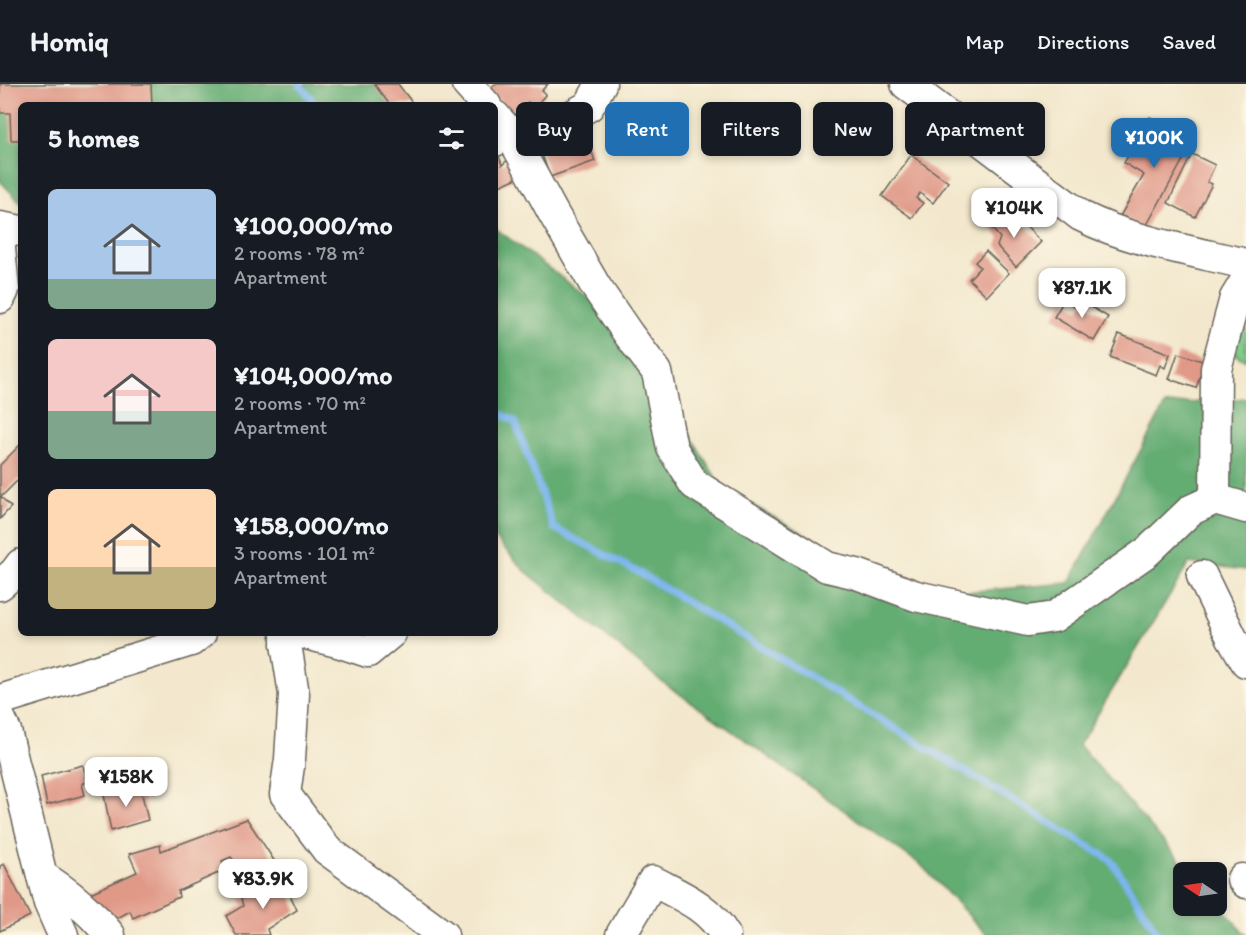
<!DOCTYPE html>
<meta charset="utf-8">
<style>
:root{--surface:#171b24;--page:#20242c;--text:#f1f3f6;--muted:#9ea1a6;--line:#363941;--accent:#1f6fb2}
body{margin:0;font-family:Itim,sans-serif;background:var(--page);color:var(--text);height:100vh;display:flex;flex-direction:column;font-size:22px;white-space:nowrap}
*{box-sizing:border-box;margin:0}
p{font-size:20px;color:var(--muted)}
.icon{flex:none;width:33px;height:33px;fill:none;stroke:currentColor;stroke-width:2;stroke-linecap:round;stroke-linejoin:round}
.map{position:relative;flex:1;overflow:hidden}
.panel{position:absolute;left:18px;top:18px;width:480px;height:534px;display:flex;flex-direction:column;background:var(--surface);border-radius:9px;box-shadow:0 3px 9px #0003}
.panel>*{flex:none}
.banner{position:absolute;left:516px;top:18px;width:570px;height:54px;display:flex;gap:12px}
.needle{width:39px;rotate:283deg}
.controls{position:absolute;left:1173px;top:778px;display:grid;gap:12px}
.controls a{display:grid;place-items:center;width:54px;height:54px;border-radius:9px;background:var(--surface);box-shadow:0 3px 9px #0003;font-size:30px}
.price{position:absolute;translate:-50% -51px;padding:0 14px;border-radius:12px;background:#fff;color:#222;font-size:20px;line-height:39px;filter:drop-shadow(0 2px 3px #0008)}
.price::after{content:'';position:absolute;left:50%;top:36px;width:18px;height:14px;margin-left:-9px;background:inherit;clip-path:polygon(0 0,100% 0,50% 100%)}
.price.on{background:var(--accent);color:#fff}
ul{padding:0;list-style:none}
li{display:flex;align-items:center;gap:18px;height:150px;padding:0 30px}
li span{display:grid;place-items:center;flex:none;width:168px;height:120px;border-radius:9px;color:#555}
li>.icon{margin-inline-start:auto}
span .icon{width:72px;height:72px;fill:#fffc;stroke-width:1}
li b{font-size:26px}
h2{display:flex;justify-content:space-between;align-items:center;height:72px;padding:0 30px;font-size:26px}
.tag{padding:0 21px;border-radius:9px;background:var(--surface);box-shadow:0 3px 9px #0003;font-size:21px;line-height:54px}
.tag.on{background:var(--accent);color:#fff}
header{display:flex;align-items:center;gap:36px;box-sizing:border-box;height:84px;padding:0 30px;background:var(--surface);border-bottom:2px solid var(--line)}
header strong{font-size:28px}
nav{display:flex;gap:33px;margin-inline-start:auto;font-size:21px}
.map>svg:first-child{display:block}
.green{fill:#7ac785;stroke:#4b7250;stroke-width:1.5}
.forest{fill:#63ac72;stroke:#406447;stroke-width:1.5}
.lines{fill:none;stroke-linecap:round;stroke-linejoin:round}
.stream{stroke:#7db6ee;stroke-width:7}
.building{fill:#e09887}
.minor-casing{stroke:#67635a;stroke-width:33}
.minor{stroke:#fff;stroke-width:30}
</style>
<header>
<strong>Homiq</strong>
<nav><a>Map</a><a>Directions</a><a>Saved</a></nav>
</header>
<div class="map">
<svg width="1246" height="851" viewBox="0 0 1246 851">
<rect width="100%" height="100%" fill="#fcf5e5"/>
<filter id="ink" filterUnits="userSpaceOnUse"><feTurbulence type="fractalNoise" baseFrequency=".0167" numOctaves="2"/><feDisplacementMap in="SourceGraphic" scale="12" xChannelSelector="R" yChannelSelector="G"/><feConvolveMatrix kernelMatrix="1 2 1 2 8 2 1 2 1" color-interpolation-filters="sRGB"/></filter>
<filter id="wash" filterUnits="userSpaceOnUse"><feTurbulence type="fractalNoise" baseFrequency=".008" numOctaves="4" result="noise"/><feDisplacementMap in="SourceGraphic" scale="24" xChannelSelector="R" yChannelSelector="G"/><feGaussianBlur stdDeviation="1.35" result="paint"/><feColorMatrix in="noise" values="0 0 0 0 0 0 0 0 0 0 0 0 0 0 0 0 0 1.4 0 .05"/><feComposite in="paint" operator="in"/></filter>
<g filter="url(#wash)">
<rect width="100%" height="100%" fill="#f3e8cd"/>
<path class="green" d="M1246 214V277L1236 271 1234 257Z"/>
<g class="forest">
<path d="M0 0H382L395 21H21V119L0 97Z"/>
<path d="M495 144 622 239 722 404 916 512 1069 499 1165 321 1246 314V486L1189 479 1079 661 1191 789H1184V822H1216L1217 818 1246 851H987L921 781 661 597 524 486 495 454Z"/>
</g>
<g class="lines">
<g class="stream">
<path d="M299 0 312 15V21"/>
<path d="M495 327 515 337 554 444 638 488 1111 776 1159 851"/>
</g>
</g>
<g id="blocks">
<g class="building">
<path d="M0 0H151L152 21H21V56H11L10 29H0Z"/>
<path d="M374 0H398L414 21H390Z"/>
<path d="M495 0H548L542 6 546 10 534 24 528 18 515 31 489 7Z"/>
<path d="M1150 33 1193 58 1144 146 1120 132 1144 91 1124 79Z"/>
<path d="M584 46 595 77 550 93 539 62Z"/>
<path d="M1192 70 1215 81 1207 98 1212 100 1195 133 1168 119Z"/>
<path d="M911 71 948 98 933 119 920 109 916 114 923 119 912 134 882 112Z"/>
<path d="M499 72 502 81 509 75 517 94 495 104V73Z"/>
<path d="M1005 127 1015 140 1022 138 1041 158 1016 183 997 162 1000 154 989 141Z"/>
<path d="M986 167 1009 189 987 212 969 195 980 183 975 178Z"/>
<path d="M1064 216 1079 225 1083 218 1108 233 1094 257 1054 233Z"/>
<path d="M1119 250 1170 270 1165 284 1160 281 1156 291 1110 273Z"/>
<path d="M1178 269 1205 278 1196 304 1169 295Z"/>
<path d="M21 360V393L2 412 0 409V381Z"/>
<path d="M0 412 11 423 0 435Z"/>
<path d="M83 681 87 698 82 700 85 711 47 721 41 692Z"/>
<path d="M140 702 148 736 111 747 104 711Z"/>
<path d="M247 735 279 784 264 791 257 783 242 788 231 773 222 777 225 786 178 807 179 813 133 834 130 827 114 836 88 810 137 788 129 770 160 761 161 767Z"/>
<path d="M4 780 30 832 0 847V782Z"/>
<path d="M282 793 297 826 267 845 269 851H236L226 832 243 822 241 815Z"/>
</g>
</g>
</g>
<g filter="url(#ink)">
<use href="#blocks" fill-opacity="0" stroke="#67635a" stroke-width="1.5"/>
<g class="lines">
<defs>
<g id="minor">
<path d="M467 0 486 21"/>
<path d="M906 0 1081 132C1130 157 1192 167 1246 180"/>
<path d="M495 32 510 49 552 127 596 203 629 251 657 288 672 364 694 400 827 483 857 490 916 512 1028 537 1054 533 1147 468 1191 426 1215 415 1216 285 1235 214 1246 196"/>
<path d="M495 57 510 49 560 38 589 22 601 0"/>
<path d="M0 143 21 147"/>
<path d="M0 163 4 206 0 214"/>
<path d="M1215 415 1246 424"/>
<path d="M1202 492 1232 554 1246 578"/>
<path d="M0 501 15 488 21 480"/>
<path d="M286 549V560L294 610 290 675 285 710 327 766 443 851"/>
<path d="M302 549 341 559 368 568 391 549"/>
<path d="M0 616 191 557 201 549"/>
<path d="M0 634 6 647 42 792C68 808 91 828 110 851"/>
<path d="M42 792 49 819 63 851"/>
<path d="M1242 795 1246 799"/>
<path d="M621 851 653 797C681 812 708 822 725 851"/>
</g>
</defs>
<use href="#minor" class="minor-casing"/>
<use href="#minor" class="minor"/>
</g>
</g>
</svg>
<div class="controls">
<a><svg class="needle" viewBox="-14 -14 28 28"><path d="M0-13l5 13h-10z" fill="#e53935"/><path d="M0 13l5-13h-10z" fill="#9ea1a6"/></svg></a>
</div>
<b class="price on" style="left:1154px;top:85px">¥100K</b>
<b class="price" style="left:1014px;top:155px">¥104K</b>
<b class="price" style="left:1082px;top:235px">¥87.1K</b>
<b class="price" style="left:126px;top:724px">¥158K</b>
<b class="price" style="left:263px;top:826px">¥83.9K</b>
<div class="banner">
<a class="tag">Buy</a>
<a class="tag on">Rent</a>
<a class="tag">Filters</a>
<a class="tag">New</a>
<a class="tag">Apartment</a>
</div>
<section class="panel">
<h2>5 homes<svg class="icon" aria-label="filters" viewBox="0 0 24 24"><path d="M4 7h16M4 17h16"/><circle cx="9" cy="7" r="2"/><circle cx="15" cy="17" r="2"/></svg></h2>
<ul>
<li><span style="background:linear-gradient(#a9c7e8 75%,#7fa58c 0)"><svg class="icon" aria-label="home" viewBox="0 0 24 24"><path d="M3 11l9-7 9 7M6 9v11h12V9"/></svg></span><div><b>¥100,000/mo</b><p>2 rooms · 78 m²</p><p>Apartment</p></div></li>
<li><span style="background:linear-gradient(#f6c9c9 60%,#7fa58c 0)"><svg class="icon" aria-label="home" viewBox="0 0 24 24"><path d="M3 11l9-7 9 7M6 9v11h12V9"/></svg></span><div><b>¥104,000/mo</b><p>2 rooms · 70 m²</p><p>Apartment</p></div></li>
<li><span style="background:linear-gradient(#ffd9b3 65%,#c2b280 0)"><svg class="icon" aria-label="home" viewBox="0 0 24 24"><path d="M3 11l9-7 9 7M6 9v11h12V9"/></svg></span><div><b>¥158,000/mo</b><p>3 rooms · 101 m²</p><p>Apartment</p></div></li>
</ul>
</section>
</div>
